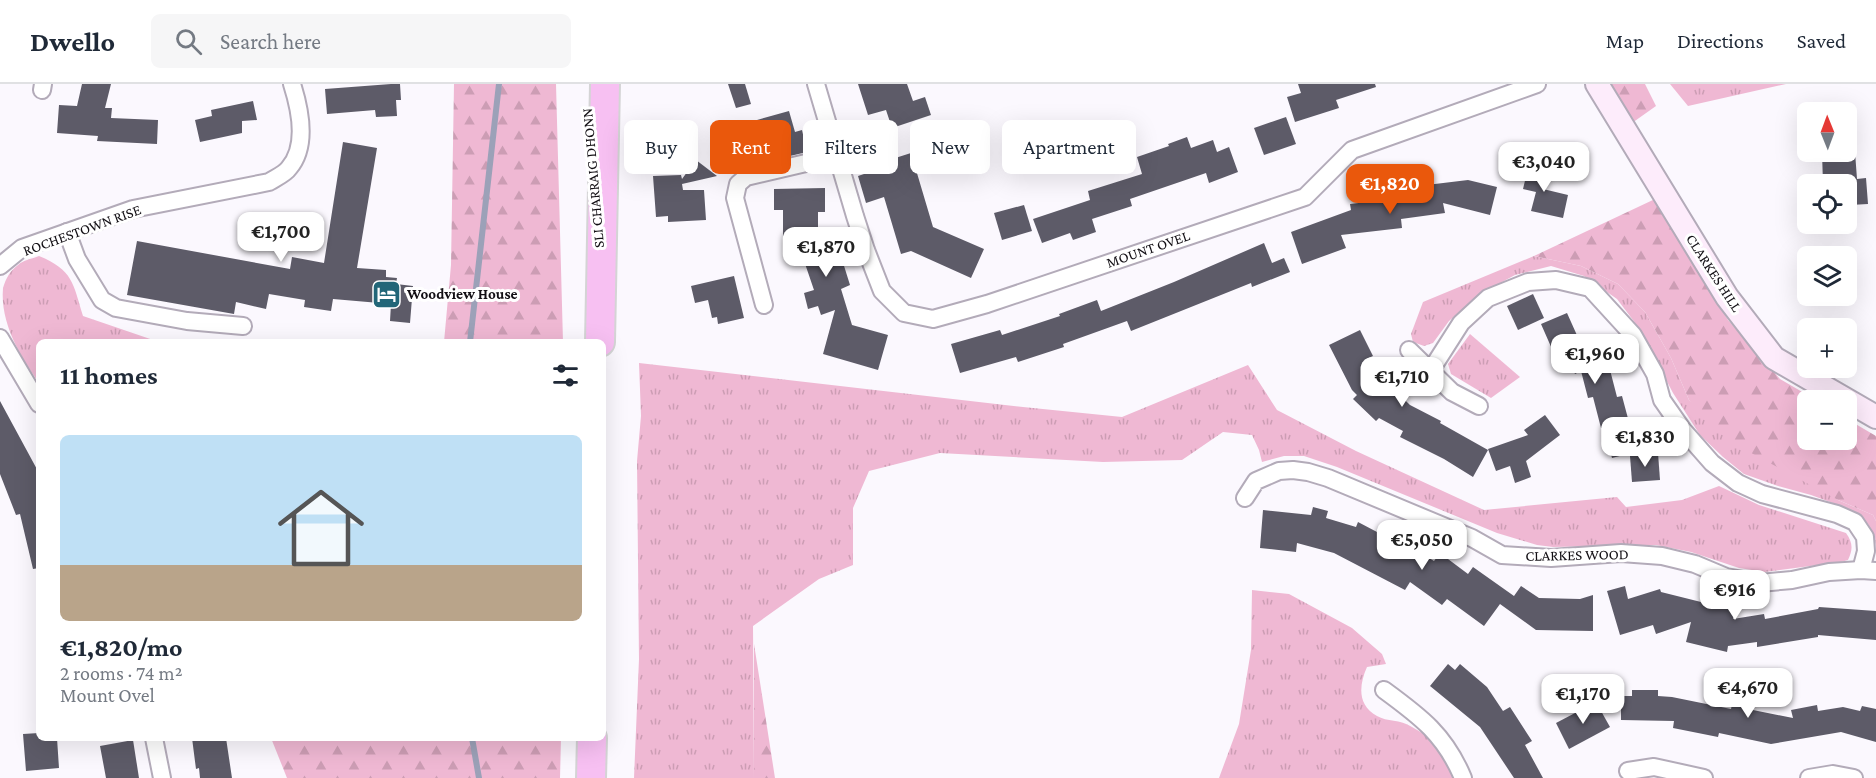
<!DOCTYPE html>
<meta charset="utf-8">
<style>
:root{--surface:#fff;--page:#f6f6f7;--text:#1f2937;--muted:#747a83;--line:#e0e1e3;--accent:#ea580c}
body{margin:0;font-family:"Crimson Pro",serif;background:var(--page);color:var(--text);height:100vh;display:flex;flex-direction:column;font-size:22px;white-space:nowrap}
*{box-sizing:border-box;margin:0}
p{font-size:20px;color:var(--muted)}
.icon{flex:none;width:33px;height:33px;fill:none;stroke:currentColor;stroke-width:2;stroke-linecap:round;stroke-linejoin:round}
.map{position:relative;flex:1;overflow:hidden}
.details{position:absolute;left:36px;top:255px;width:570px;height:402px;display:flex;flex-direction:column;background:var(--surface);border-radius:9px;box-shadow:0 6px 24px #0002}
.details>*{flex:none}
.banner{position:absolute;left:624px;top:36px;width:570px;height:54px;display:flex;gap:12px}
.needle{width:39px;rotate:359deg}
.fabs{position:absolute;left:1797px;top:18px;display:grid;gap:12px}
.fabs a{display:grid;place-items:center;width:60px;height:60px;border-radius:9px;background:var(--surface);box-shadow:0 6px 24px #0002;font-size:30px}
.price{position:absolute;translate:-50% -51px;padding:0 14px;border-radius:12px;background:#fff;color:#222;font-size:20px;line-height:39px;filter:drop-shadow(0 2px 3px #0008)}
.price::after{content:'';position:absolute;left:50%;top:36px;width:18px;height:14px;margin-left:-9px;background:inherit;clip-path:polygon(0 0,100% 0,50% 100%)}
.price.on{background:var(--accent);color:#fff}
ul{padding:0;list-style:none}
li{display:grid;align-content:center;gap:12px;height:318px;padding:0 24px}
li span{display:grid;place-items:center;height:186px;border-radius:9px;color:#555}
li>.icon{margin-inline-start:auto}
span .icon{width:108px;height:108px;fill:#fffc;stroke-width:1}
li b{font-size:26px}
h2{display:flex;justify-content:space-between;align-items:center;height:72px;padding:0 24px;font-size:26px}
.chip{padding:0 21px;border-radius:9px;background:var(--surface);box-shadow:0 6px 24px #0002;font-size:21px;line-height:54px}
.chip.on{background:var(--accent);color:#fff}
header{display:flex;align-items:center;gap:36px;box-sizing:border-box;height:84px;padding:0 30px;background:var(--surface);border-bottom:2px solid var(--line)}
header strong{font-size:28px}
nav{display:flex;gap:33px;margin-inline-start:auto;font-size:21px}
.search{width:420px;height:54px;background:var(--page);display:flex;align-items:center;gap:15px;box-sizing:border-box;padding:0 21px;border-radius:9px;color:var(--muted);font-size:22px}
.map>svg:first-child{display:block}
.grass{fill:url(#grass-tufts)}
.forest{fill:url(#forest-firs)}
.lines{fill:none;stroke-linecap:round;stroke-linejoin:round}
.stream{stroke:#9ca1b8;stroke-width:6}
.building{fill:#5d5b68}
.street-casing{stroke:#b3abb9;stroke-width:20}
.secondary-casing{stroke:#b3abb9;stroke-width:26}
.highway-casing{stroke:#d4d4d5;stroke-width:32}
.street{stroke:#fff;stroke-width:16}
.secondary{stroke:#fdecfb;stroke-width:22}
.highway{stroke:#f7c0f2;stroke-width:28}
.labels{text-anchor:middle;stroke-width:6;stroke-linejoin:round;paint-order:stroke}
.street-label{font-size:15px;fill:#120f14;stroke:#fff}
.poi-label{font-size:15px;font-weight:bold;fill:#120f14;stroke:#fff;text-anchor:start}
</style>
<header>
<strong>Dwello</strong>
<div class="search"><svg class="icon" aria-label="search" viewBox="0 0 24 24"><circle cx="10" cy="10" r="6"/><path d="M15 15l6 6"/></svg>Search here</div>
<nav><a>Map</a><a>Directions</a><a>Saved</a></nav>
</header>
<div class="map">
<svg width="1876" height="694" viewBox="0 0 1876 694">
<defs>
<pattern id="grass-tufts" width="24" height="20" patternUnits="userSpaceOnUse" patternTransform="scale(1.5)"><rect width="24" height="20" fill="#efb8d3"/><path d="M3 7l-1-3M5 7V3M7 7l1-3M15 17l-1-3M17 17v-4M19 17l1-3" fill="none" stroke="#cc9db4"/></pattern>
<pattern id="forest-firs" width="22" height="20" patternUnits="userSpaceOnUse" patternTransform="scale(1.5)"><rect width="22" height="20" fill="#efb8d3"/><path d="M5 1l3.5 6h-7zM16 11l3.5 6h-7z" fill="#cc9db4"/></pattern>
</defs>
<rect width="100%" height="100%" fill="#fbf8fe"/>
<g class="grass">
<path d="M1670 0H1786L1688 22Z"/>
<path d="M39 172C73 186 73 199 83 232L159 258H39V299C20 272 0 239 3 204 6 194 10 187 18 181 23 176 32 175 39 172Z"/>
<path d="M1534 172 1581 182 1618 200 1645 228 1671 274 1689 316 1838 416 1873 431 1876 437V466L1875 453 1868 440 1849 425 1811 411 1778 402 1744 390 1723 373 1700 351 1673 309 1639 244 1617 215 1584 192 1551 182 1515 191 1480 210 1449 237 1433 259 1424 262 1413 258 1411 250 1423 218Z"/>
<path d="M1470 250 1520 293 1491 314 1451 290 1448 280Z"/>
<path d="M639 279 1023 323 1122 333 1248 281 1277 326 1356 367 1484 426 1617 413 1626 423 1682 416 1719 402 1759 421 1846 449C1853 459 1853 465 1848 476L1841 478 1765 488 1739 484 1691 468 1656 461 1553 463 1537 461 1497 449 1337 383 1304 372H1284L1262 378 1259 366 1252 351 1223 348 1182 376 1103 378 940 369 869 387 853 424V481L819 495 753 542 754 694H634L639 575 637 377 641 332Z"/>
<path d="M1252 506 1289 510 1352 544 1382 570 1386 580 1367 583C1359 601 1357 621 1377 632 1387 638 1400 635 1412 643 1421 648 1431 655 1439 662 1447 670 1453 684 1458 694H1219L1239 640 1251 566Z"/>
</g>
<g class="forest">
<path d="M454 0H556L563 258H444L451 181Z"/>
<path d="M1608 0H1645L1656 22 1632 39Z"/>
<path d="M1655 115 1728 236 1780 295 1816 316H1808V356H1846L1847 335 1876 352V437L1873 431 1838 416 1742 364 1689 316 1671 274 1645 228 1618 200 1581 182 1534 172Z"/>
<path d="M754 560 775 694H754Z"/>
<path d="M271 654H561L560 694H287Z"/>
</g>
<g class="lines">
<g class="stream">
<path d="M470 258 499 0"/>
<path d="M472 654 479 694"/>
</g>
</g>
<g class="building">
<path d="M82 0H111L105 24H112L111 34 158 36 157 60 97 57 98 52 57 49 59 21 77 22Z"/>
<path d="M391 0H400L401 16H396L397 32 376 33 375 26 327 30 325 5Z"/>
<path d="M728 0H745L751 20 736 24Z"/>
<path d="M858 0H907L913 17 925 13 931 31 892 44 886 26 868 31Z"/>
<path d="M1298 0H1375L1376 3 1336 16 1339 24 1295 38 1287 13 1301 9Z"/>
<path d="M253 17 257 36 242 37V49L200 58 195 36 212 32 211 26Z"/>
<path d="M789 27 795 48 802 46 807 68 760 79 750 38Z"/>
<path d="M1286 33 1296 60 1264 71 1254 44Z"/>
<path d="M1187 53 1191 64 1213 56 1217 68 1229 63 1238 88 1209 99 1206 89 1130 115 1132 122 1092 135 1096 148 1073 156 1070 149 1042 159 1033 135 1090 116 1088 107 1142 90 1137 73 1169 62 1168 60Z"/>
<path d="M343 58 377 64 357 184 386 186V193L397 194 396 200 413 202 410 239 390 237 391 220 333 215 331 227 304 223 305 216 269 210 266 225 236 218 234 230 127 211 137 157 290 185 292 173 324 179Z"/>
<path d="M1822 68H1855L1857 95 1866 94 1868 120 1850 121V111H1846V100H1823Z"/>
<path d="M911 69 933 143 984 165 971 194 911 167 901 170 884 113 866 119 858 92 867 89V83Z"/>
<path d="M696 76 717 92 682 100 683 106H704L706 136 668 138V132L656 133 653 92 681 91 682 95Z"/>
<path d="M1529 80 1548 84 1543 105 1568 111 1563 134 1531 127 1536 108 1523 105Z"/>
<path d="M1468 96 1497 103 1490 131 1443 119 1445 129 1401 135 1402 144 1341 151 1346 164 1302 180 1291 148 1351 126 1350 120 1411 113 1410 103Z"/>
<path d="M825 104V128H818V176L840 169 850 201 841 205 852 241 888 251 878 286 823 270 835 226 821 231 818 222 808 225 804 209 814 206 800 165H783V126H774V105Z"/>
<path d="M1024 121 1032 147 1002 156 994 129Z"/>
<path d="M1264 159 1272 179 1284 174 1290 188 1252 203 1251 199 1131 247 1127 237 1063 260 1064 263 1018 278 1016 273 960 289 951 260 1000 246 1002 251 1060 232 1059 230 1097 216 1101 227 1174 198Z"/>
<path d="M734 192 744 234 718 240 717 233 712 234 708 216 695 219 691 202Z"/>
<path d="M1533 210 1544 234 1518 246 1507 222Z"/>
<path d="M1567 229 1580 258 1590 254 1604 283 1609 282 1617 313 1622 312 1630 342 1633 341 1639 367 1612 374 1604 344H1601L1593 313 1588 314 1581 287 1575 290 1562 260 1552 265 1541 240Z"/>
<path d="M1360 246 1373 272 1364 276 1410 321 1441 337 1440 339 1488 366 1473 393 1444 375 1400 353 1403 347 1379 334 1376 337 1353 315 1357 311 1352 306 1329 261Z"/>
<path d="M0 317 39 389V484L33 485 20 430 16 431 0 390Z"/>
<path d="M1545 331 1560 351 1526 377 1531 393 1515 399 1510 382 1496 387 1488 365 1528 351 1524 346Z"/>
<path d="M1658 369 1660 396 1632 398 1630 372Z"/>
<path d="M1313 423 1328 427 1326 434 1356 443 1358 438 1396 458 1397 455 1434 477 1440 469 1468 490 1473 483 1514 512 1521 502 1539 514 1580 515 1593 511V547L1536 546 1500 520 1484 542 1447 515 1442 521 1410 498 1405 506 1334 469 1297 459 1296 468 1260 464 1263 426 1311 431Z"/>
<path d="M1625 502 1628 515 1660 505 1661 508 1709 520V521L1735 526 1733 535 1764 530 1765 535 1818 525 1819 523 1876 527V556L1818 551V553L1757 563V558L1728 562 1727 568 1686 558 1691 538 1656 550 1653 541 1620 551 1607 507Z"/>
<path d="M1448 580 1455 586 1460 580 1487 603 1503 627 1510 623 1532 657 1525 661 1543 694H1514L1480 643 1430 602Z"/>
<path d="M1632 606H1658V612L1672 613 1731 625 1733 616 1749 619 1748 625 1793 634 1791 626 1817 621 1818 627 1843 623 1860 627 1862 622 1876 625V658L1841 648 1771 660 1719 649 1718 653 1673 644 1674 637 1621 636V612H1632Z"/>
<path d="M1596 618 1610 643 1569 665 1556 639Z"/>
<path d="M39 649V654H57L59 684 26 687 23 650Z"/>
<path d="M192 654H226L232 694H200L199 684 196 685Z"/>
<path d="M133 656 139 694H106L100 662Z"/>
</g>
<g class="lines">
<defs>
<g id="street">
<path d="M816 0 855 132 866 166 882 207 904 229 933 235 987 220 1305 113 1352 66 1537 0"/>
<path d="M42 6 43 0"/>
<path d="M67 148 77 175 102 216 116 224 187 237 243 242"/>
<path d="M0 182 22 164 133 125 269 98C275 94 285 90 289 84 308 62 300 25 292 0"/>
<path d="M764 221 735 114 738 100 746 93 836 72"/>
<path d="M0 254 39 320"/>
<path d="M1409 266 1452 308 1479 322"/>
<path d="M1431 286 1461 239 1488 214 1528 198 1556 196 1590 204 1633 251 1655 290 1662 316 1683 346 1712 379 1738 399 1762 410 1837 430 1855 438 1865 453 1866 467 1861 486"/>
<path d="M1245 414 1256 397 1279 387 1293 386 1308 388 1328 394 1472 454 1502 471 1551 474 1621 469 1662 472 1695 480 1726 493 1760 499 1792 496 1829 488 1861 486 1876 487"/>
<path d="M1384 606C1421 633 1445 651 1463 694"/>
<path d="M154 654 162 694"/>
<path d="M1628 687 1654 683 1704 694"/>
<path d="M1809 694 1833 690 1854 694"/>
</g>
<path id="secondary" d="M1597 0 1727 213 1774 274 1876 333"/>
<g id="highway">
<path d="M600 258 605 0"/>
<path d="M591 694 592 654"/>
</g>
</defs>
<use href="#street" class="street-casing"/>
<use href="#secondary" class="secondary-casing"/>
<use href="#highway" class="highway-casing"/>
<use href="#street" class="street"/>
<use href="#secondary" class="secondary"/>
<use href="#highway" class="highway"/>
</g>
<defs>
<symbol id="hotel-square" viewBox="-11 -11 22 22"><rect x="-9" y="-9" width="18" height="18" rx="4" fill="#226678" stroke="#fff"/><path d="M-6-4.5h1.5V1H6V5H4.5V3h-9V5H-6ZM-4 0a1.8 1.8 0 1 1 3.6 0ZM.5 0V-2.5h3Q6-2.5 6 0Z" fill="#fff"/></symbol>
</defs>
<g fill-rule="evenodd">
<use href="#hotel-square" x="370" y="194" width="33" height="33"/>
</g>
<g class="labels">
<g class="street-label">
<text transform="translate(593 94) rotate(-95)" y="5">SLI CHARRAIG DHONN</text>
<text transform="translate(82 146) rotate(-20)" y="5">ROCHESTOWN RISE</text>
<text transform="translate(1148 165) rotate(-19)" y="5">MOUNT OVEL</text>
<text transform="translate(1714 189) rotate(57)" y="5">CLARKES HILL</text>
<text transform="translate(1577 471) rotate(-1)" y="5">CLARKES WOOD</text>
</g>
<g class="poi-label">
<text x="407" y="215">Woodview House</text>
</g>
</g>
</svg>
<div class="fabs">
<a><svg class="needle" viewBox="-14 -14 28 28"><path d="M0-13l5 13h-10z" fill="#e53935"/><path d="M0 13l5-13h-10z" fill="#747a83"/></svg></a>
<a><svg class="icon" aria-label="locate" viewBox="0 0 24 24"><circle cx="12" cy="12" r="6"/><path d="M12 2v4M12 18v4M2 12h4M18 12h4"/></svg></a>
<a><svg class="icon" aria-label="layers" viewBox="0 0 24 24"><path d="M12 4l9 5-9 5-9-5zM3 14l9 5 9-5"/></svg></a>
<a>+</a>
<a>−</a>
</div>
<b class="price" style="left:1544px;top:109px">€3,040</b>
<b class="price on" style="left:1390px;top:131px">€1,820</b>
<b class="price" style="left:281px;top:179px">€1,700</b>
<b class="price" style="left:826px;top:194px">€1,870</b>
<b class="price" style="left:1595px;top:301px">€1,960</b>
<b class="price" style="left:1402px;top:324px">€1,710</b>
<b class="price" style="left:1645px;top:384px">€1,830</b>
<b class="price" style="left:1422px;top:487px">€5,050</b>
<b class="price" style="left:1735px;top:537px">€916</b>
<b class="price" style="left:1748px;top:635px">€4,670</b>
<b class="price" style="left:1583px;top:641px">€1,170</b>
<div class="banner">
<a class="chip">Buy</a>
<a class="chip on">Rent</a>
<a class="chip">Filters</a>
<a class="chip">New</a>
<a class="chip">Apartment</a>
</div>
<section class="details">
<h2>11 homes<svg class="icon" aria-label="filters" viewBox="0 0 24 24"><path d="M4 7h16M4 17h16"/><circle cx="9" cy="7" r="2"/><circle cx="15" cy="17" r="2"/></svg></h2>
<ul>
<li><span style="background:linear-gradient(#bfe0f5 70%,#b9a48a 0)"><svg class="icon" aria-label="home" viewBox="0 0 24 24"><path d="M3 11l9-7 9 7M6 9v11h12V9"/></svg></span><div><b>€1,820/mo</b><p>2 rooms · 74 m²</p><p>Mount Ovel</p></div></li>
</ul>
</section>
</div>
